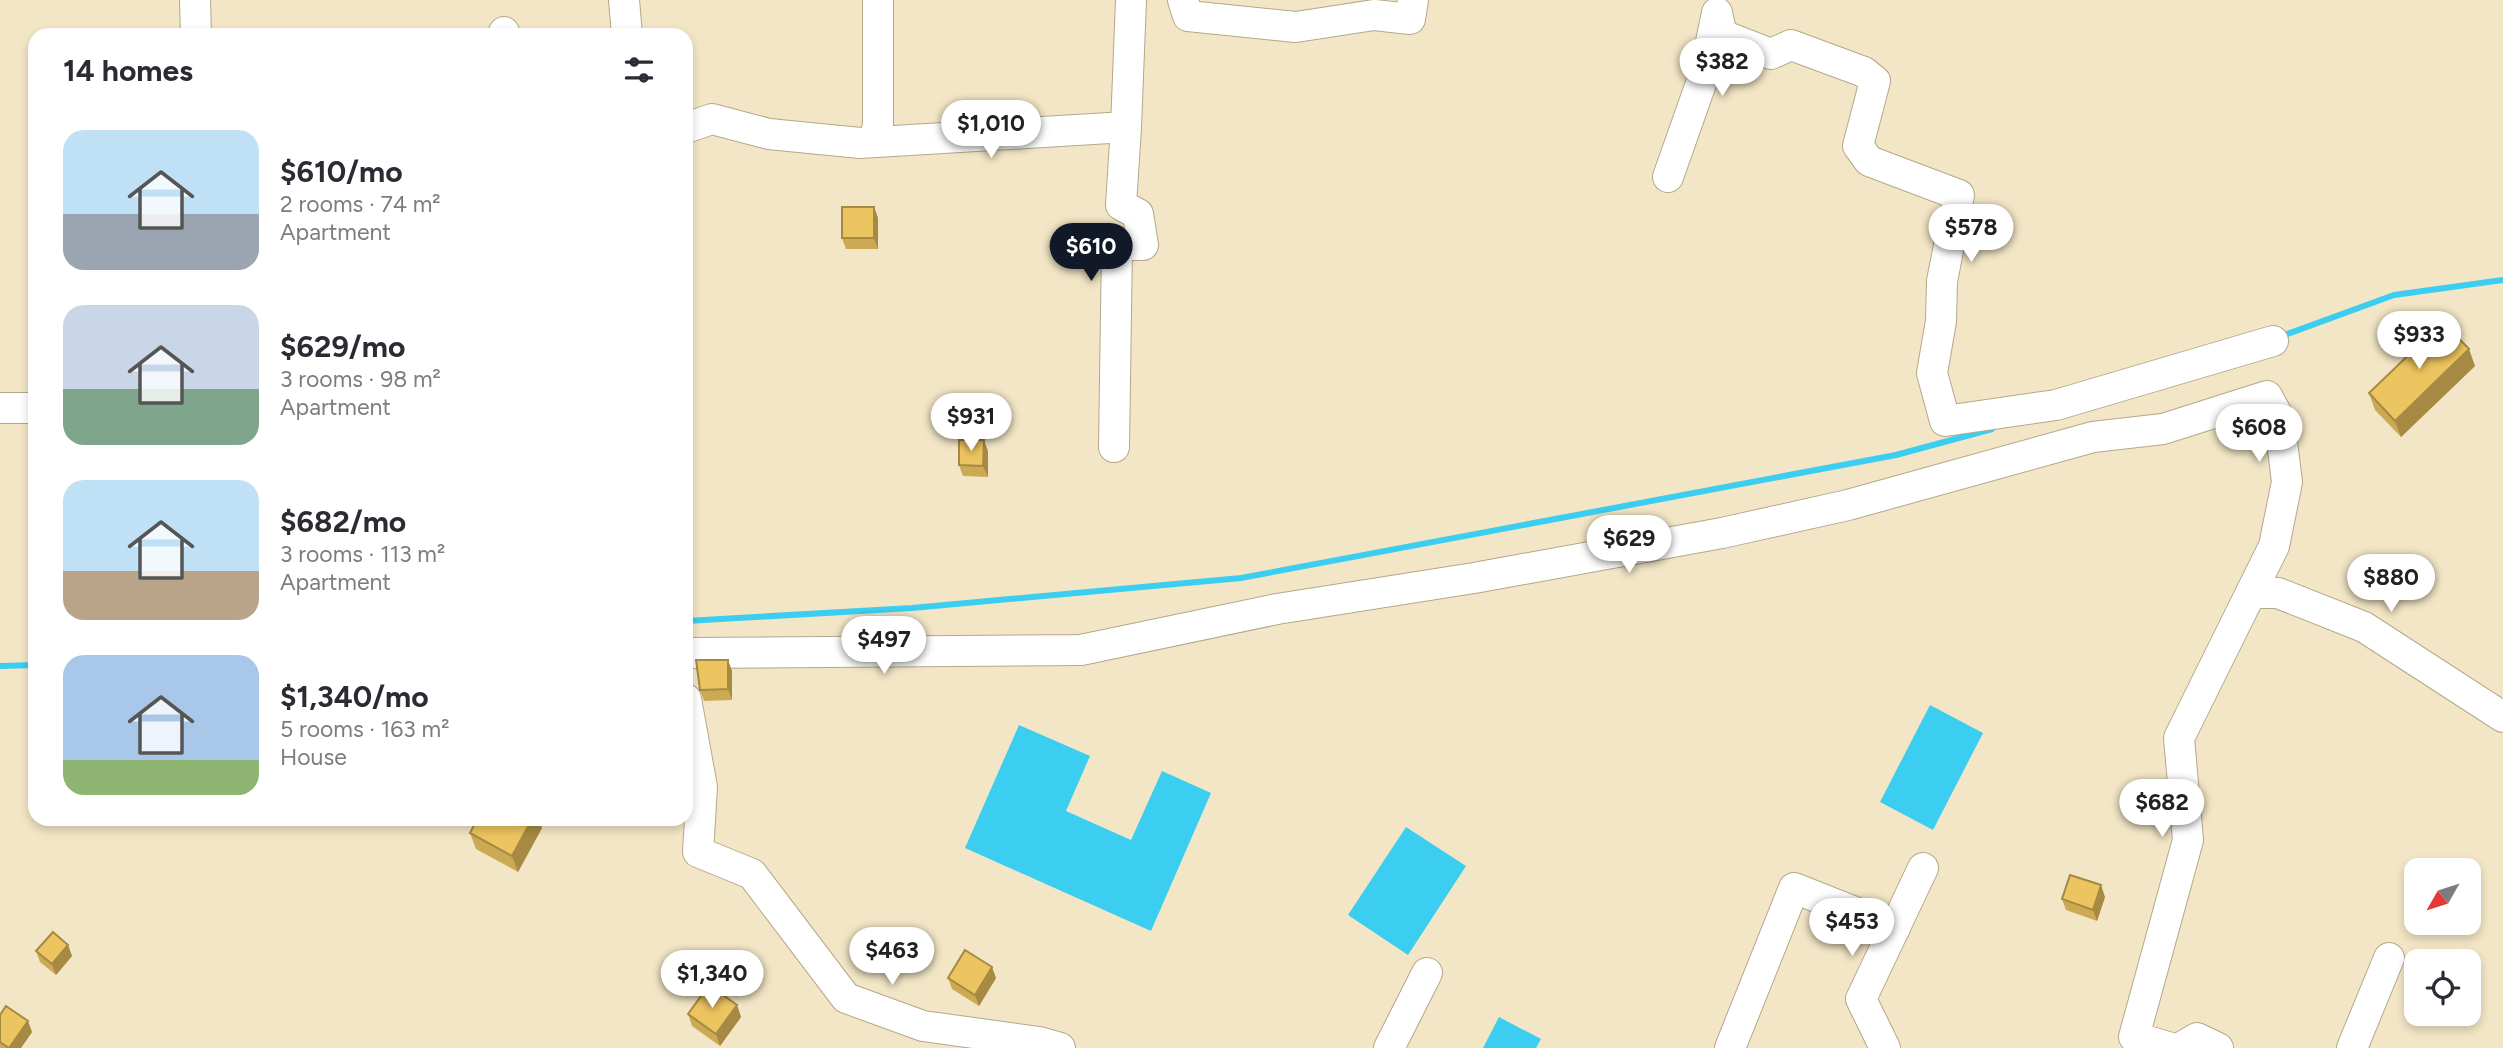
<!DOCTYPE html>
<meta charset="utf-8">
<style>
:root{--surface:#fff;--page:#f7f7f7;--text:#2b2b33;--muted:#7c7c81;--accent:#111827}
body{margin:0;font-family:Figtree,sans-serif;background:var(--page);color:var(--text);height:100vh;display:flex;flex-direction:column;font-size:26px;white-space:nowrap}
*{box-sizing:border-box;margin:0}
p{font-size:23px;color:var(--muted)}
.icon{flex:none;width:38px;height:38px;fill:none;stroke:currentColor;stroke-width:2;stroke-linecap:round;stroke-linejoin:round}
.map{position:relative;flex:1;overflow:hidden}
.sheet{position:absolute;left:28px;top:28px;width:665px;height:798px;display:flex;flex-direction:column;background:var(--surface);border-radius:21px;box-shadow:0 4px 10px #0003}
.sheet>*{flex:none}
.needle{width:46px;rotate:231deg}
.buttons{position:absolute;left:2404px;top:858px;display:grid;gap:14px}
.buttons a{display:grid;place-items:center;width:77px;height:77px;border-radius:14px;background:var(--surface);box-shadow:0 4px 10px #0003;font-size:35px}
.price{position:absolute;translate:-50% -60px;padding:0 16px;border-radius:24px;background:#fff;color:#222;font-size:23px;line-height:46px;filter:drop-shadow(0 2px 4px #0008)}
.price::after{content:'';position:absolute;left:50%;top:42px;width:21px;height:16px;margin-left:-10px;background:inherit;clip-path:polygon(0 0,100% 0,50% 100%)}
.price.on{background:var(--accent);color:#fff}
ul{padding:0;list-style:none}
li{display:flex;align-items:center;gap:21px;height:175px;padding:0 35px}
li span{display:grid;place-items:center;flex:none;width:196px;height:140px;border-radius:21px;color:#555}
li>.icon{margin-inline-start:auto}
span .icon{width:84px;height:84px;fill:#fffc;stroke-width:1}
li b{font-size:30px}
h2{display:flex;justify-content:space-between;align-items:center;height:84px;padding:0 35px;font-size:30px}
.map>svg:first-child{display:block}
.water{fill:#3bcef0}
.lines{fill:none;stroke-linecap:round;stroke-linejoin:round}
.stream{stroke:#3bcef0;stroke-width:6}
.minor-casing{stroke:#b4a88a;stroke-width:32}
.minor{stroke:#fff;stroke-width:30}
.wall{fill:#cca953}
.shaded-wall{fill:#a68a43}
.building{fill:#edc560;stroke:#a68a43;stroke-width:2}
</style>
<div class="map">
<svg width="2503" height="1048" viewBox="0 0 2503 1048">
<rect width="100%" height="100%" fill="#f3e6c6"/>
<g class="water">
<path d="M1930 705 1983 733 1933 830 1880 802Z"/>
<path d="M1019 725 1090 756 1066 811 1131 840 1162 771 1211 793 1151 931 965 848Z"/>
<path d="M1406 827 1466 866 1408 955 1348 915Z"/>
<path d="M1499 1017 1541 1039 1536 1048H1483Z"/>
</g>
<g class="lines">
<g class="stream">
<path d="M2279 337 2394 295 2503 280"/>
<path d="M686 621 912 608 1241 578 1896 455 1992 429"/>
<path d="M0 666 35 665"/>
</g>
<defs>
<g id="minor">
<path d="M195 0 196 35"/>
<path d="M624 0 627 35"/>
<path d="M1183 0 1188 16 1296 27 1374 15 1410 19 1413 0"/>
<path d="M1717 13 1722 35 1771 54 1791 45 1864 72 1875 81 1858 146 1869 161 1959 195 1942 281 1941 321 1932 373 1945 421 2056 405 2273 341"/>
<path d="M504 32V35"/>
<path d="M686 128 712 119 769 134 860 143 1126 127 1131 0"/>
<path d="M874 141 878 125V0"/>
<path d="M1668 177 1704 75 1717 13"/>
<path d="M0 408H35"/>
<path d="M1114 447 1117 245H1143L1138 214 1121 205 1126 127"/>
<path d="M2251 593H2278L2364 627 2503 717"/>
<path d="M686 653 1081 650 1277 609 1474 578 1722 533 1848 505 2093 437 2163 429 2267 396 2279 418 2287 482 2274 546 2179 738 2188 840 2134 1037 2171 1048"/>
<path d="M686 699 702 787 698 852 752 874 846 998 923 1026 1039 1042 1060 1048"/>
<path d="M1389 1048 1427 973"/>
<path d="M1730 1048 1794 888 1895 928"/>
<path d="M1885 1048 1861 999 1923 868"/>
<path d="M2180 1048 2197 1038 2218 1048"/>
<path d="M2352 1048 2389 958"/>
</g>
</defs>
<use href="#minor" class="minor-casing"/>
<use href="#minor" class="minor"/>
</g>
<g class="wall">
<path d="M874 207 878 218V249H846L842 238Z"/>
<path d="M2475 366 2401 437 2375 410 2369 393Z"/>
<path d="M988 451V477L963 476 959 465Z"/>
<path d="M732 671V700L704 701 700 690Z"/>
<path d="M477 819H538L542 828 518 872 476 849 470 833Z"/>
<path d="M2105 897 2097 921 2066 910 2062 899Z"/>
<path d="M68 945 72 956 56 975 40 962 36 951Z"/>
<path d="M948 978H996L979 1006 952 989Z"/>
<path d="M737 1005 741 1017 720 1046 692 1026 688 1014Z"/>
<path d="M0 1015 32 1032 21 1048H0Z"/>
</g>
<g class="shaded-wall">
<path d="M874 207 878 218V249L874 238Z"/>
<path d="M2469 349 2475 366 2401 437 2395 421Z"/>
<path d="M984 440 988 451V477L983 466Z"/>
<path d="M728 660 732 671V700L728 689Z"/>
<path d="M532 819H538L542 828 518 872 512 856Z"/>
<path d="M2101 885 2105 897 2097 921 2093 910Z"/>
<path d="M68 945 72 956 56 975 52 964Z"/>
<path d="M992 967 996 978 979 1006 975 995Z"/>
<path d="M737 1005 741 1017 720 1046 716 1034Z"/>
<path d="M28 1021 32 1032 21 1048H9Z"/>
</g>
<g class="building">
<rect x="842" y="207" width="32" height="31"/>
<path d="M2443 322 2469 349 2395 421 2369 393Z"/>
<path d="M959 440H984L983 466 959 465Z"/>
<path d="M696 660H728V689L700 690Z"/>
<path d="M477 819H532L512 856 470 833Z"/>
<path d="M2070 875 2101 885 2093 910 2062 899Z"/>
<path d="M53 932 68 945 52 964 36 951Z"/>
<path d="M965 950 992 967 975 995 948 978Z"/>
<path d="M709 985 737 1005 716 1034 688 1014Z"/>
<path d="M6 1006 28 1021 9 1048 0 1042V1015Z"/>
</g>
</svg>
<div class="buttons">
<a><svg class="needle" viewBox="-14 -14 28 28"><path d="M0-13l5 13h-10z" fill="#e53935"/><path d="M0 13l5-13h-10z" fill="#7c7c81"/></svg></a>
<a><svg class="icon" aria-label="locate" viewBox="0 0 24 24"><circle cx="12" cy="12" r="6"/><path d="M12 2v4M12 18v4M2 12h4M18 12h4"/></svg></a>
</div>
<b class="price" style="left:1722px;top:98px">$382</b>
<b class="price" style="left:991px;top:160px">$1,010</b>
<b class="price" style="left:1971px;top:264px">$578</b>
<b class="price on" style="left:1091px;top:283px">$610</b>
<b class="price" style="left:2419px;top:371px">$933</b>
<b class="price" style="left:971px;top:453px">$931</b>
<b class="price" style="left:2259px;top:464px">$608</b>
<b class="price" style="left:1629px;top:575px">$629</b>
<b class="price" style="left:2391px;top:614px">$880</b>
<b class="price" style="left:884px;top:676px">$497</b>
<b class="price" style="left:2162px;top:839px">$682</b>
<b class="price" style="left:1852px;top:958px">$453</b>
<b class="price" style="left:892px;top:987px">$463</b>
<b class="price" style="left:712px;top:1010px">$1,340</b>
<section class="sheet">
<h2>14 homes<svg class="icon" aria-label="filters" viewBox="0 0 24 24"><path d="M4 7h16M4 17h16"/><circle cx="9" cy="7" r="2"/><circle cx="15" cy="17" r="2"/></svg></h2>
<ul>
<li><span style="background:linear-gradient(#bfe0f5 60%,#9aa5b1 0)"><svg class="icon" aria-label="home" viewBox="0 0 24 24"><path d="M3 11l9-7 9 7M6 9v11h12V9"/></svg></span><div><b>$610/mo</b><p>2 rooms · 74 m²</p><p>Apartment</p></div></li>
<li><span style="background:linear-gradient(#c9d6e8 60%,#7fa58c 0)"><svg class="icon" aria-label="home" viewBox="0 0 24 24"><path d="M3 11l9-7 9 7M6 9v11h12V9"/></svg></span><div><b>$629/mo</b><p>3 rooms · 98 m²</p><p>Apartment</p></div></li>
<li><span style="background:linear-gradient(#bfe0f5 65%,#b9a48a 0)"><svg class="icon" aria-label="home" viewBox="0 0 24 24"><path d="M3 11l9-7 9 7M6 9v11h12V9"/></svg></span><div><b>$682/mo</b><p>3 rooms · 113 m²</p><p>Apartment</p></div></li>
<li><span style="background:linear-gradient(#a9c7e8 75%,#8fb573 0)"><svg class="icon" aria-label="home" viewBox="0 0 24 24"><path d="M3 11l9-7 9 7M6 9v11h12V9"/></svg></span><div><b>$1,340/mo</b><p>5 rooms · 163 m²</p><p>House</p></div></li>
</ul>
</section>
</div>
